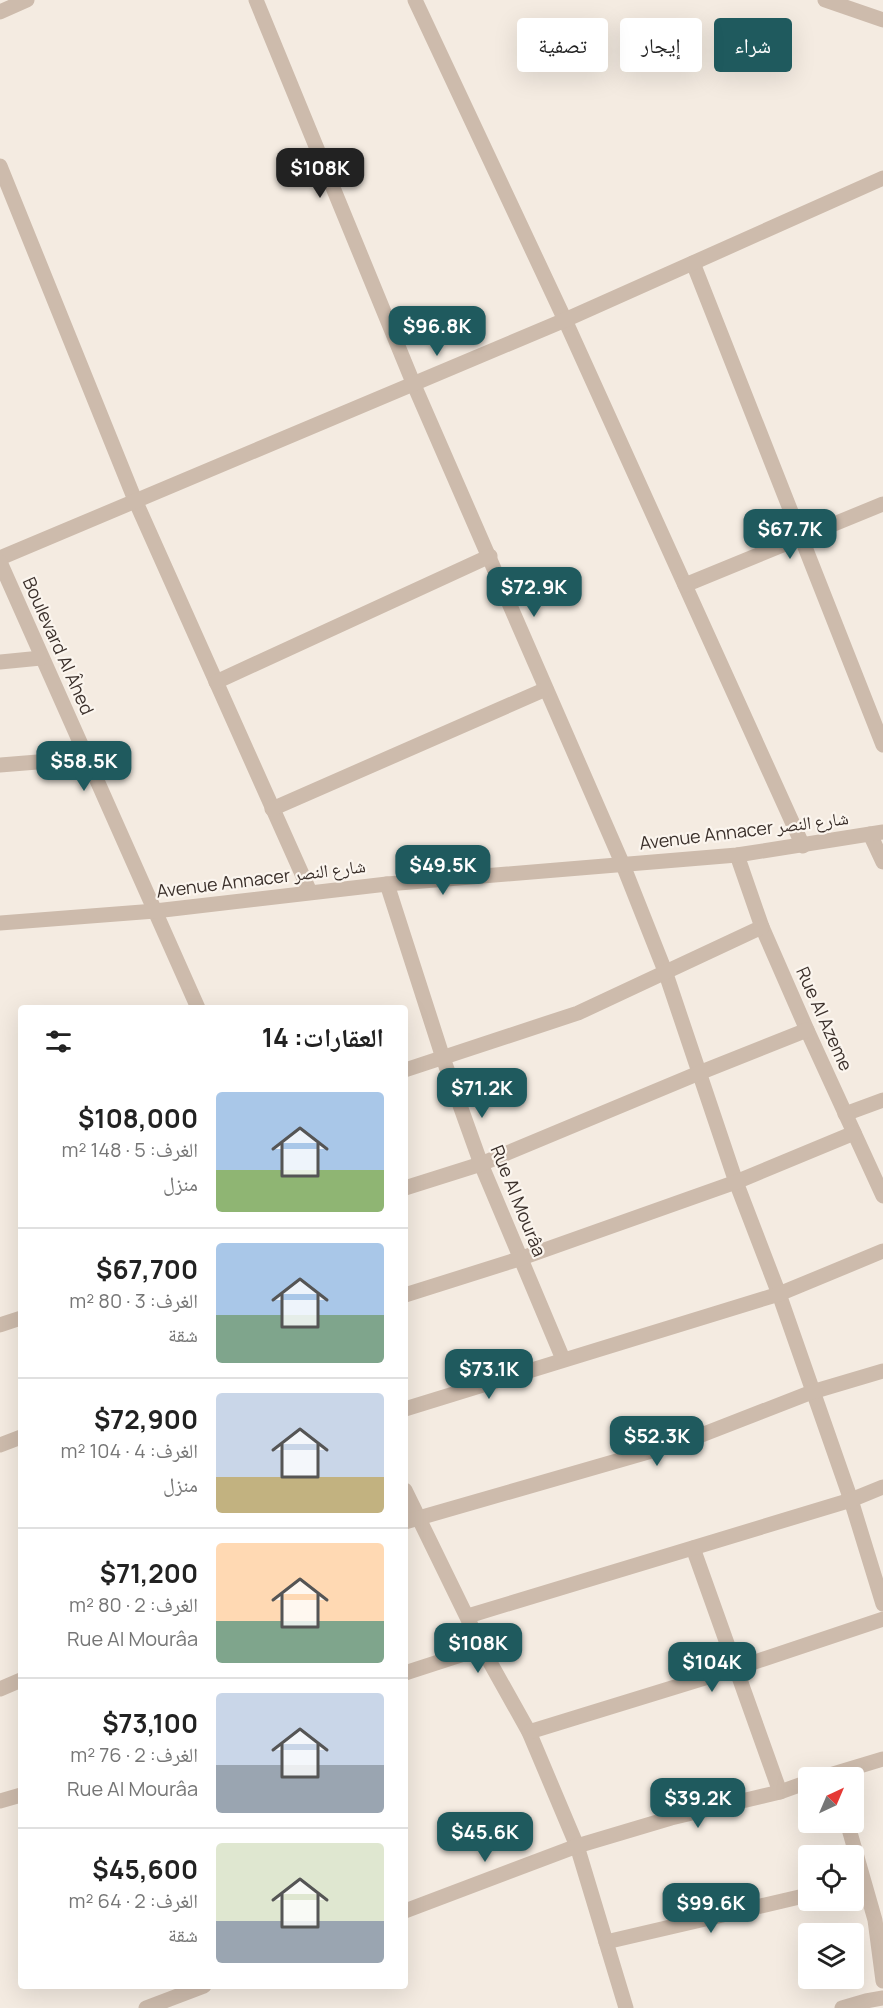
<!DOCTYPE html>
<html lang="ar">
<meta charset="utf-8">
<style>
:root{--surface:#fff;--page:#f2f2f2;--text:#222;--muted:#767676;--line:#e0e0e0;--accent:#1f5a5e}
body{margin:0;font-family:Manrope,"Noto Naskh Arabic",sans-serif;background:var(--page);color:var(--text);direction:rtl;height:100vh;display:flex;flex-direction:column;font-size:22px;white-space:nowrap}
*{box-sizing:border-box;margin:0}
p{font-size:20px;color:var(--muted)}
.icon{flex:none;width:33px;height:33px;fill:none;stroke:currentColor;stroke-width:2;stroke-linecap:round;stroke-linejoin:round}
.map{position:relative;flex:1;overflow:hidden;direction:ltr}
.sheet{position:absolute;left:18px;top:1005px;width:390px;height:984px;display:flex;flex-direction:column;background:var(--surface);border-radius:6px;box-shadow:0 6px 24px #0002;direction:rtl}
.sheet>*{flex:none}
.guide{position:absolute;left:426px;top:18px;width:366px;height:54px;direction:rtl;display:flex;gap:12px}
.needle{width:39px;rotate:44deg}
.fabs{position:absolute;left:798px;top:1767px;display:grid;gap:12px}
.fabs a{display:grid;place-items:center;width:66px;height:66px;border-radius:6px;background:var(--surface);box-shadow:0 6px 24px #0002;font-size:30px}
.price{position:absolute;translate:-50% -51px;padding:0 14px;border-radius:12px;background:var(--accent);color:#fff;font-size:20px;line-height:39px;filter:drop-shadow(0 2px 3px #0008)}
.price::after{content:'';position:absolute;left:50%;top:36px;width:18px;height:14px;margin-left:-9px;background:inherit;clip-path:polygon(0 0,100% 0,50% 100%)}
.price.active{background:#222;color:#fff}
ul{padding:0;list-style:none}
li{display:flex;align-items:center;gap:18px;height:150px;padding:0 24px}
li+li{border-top:2px solid var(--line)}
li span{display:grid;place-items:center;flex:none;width:168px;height:120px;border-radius:6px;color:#555}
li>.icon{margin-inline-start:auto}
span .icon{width:72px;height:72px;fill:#fffc;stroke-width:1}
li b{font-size:26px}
h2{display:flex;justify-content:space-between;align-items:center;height:72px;padding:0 24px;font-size:26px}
.chip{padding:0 21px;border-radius:6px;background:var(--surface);box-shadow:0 6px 24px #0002;font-size:21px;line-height:54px}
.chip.active{background:var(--accent);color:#fff}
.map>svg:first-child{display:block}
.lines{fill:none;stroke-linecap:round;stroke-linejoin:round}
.minor{stroke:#cdbbac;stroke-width:15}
.labels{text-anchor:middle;stroke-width:4.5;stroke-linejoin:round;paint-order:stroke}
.street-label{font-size:18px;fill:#3b302b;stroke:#fbf5ee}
</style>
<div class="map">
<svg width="883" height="2008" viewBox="0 0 883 2008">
<rect width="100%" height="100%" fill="#f4ebe1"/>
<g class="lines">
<g class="minor">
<path d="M256 0 414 385 623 865 665 971 736 1182 779 1294 851 1500 883 1604"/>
<path d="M415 0 565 320 803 846"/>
<path d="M825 0 883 20"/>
<path d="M0 12 27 0"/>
<path d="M0 166 135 500 310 892"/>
<path d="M693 263 883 745"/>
<path d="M0 558 565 320 883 178"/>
<path d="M0 562 198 1008"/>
<path d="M685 585 883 504"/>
<path d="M0 662 41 658"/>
<path d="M216 682 490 556"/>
<path d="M0 765 87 758"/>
<path d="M272 809 546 689"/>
<path d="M870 834 883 862"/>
<path d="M737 855 762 927 807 1030 883 1196"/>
<path d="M387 884 443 1058 481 1164 563 1359"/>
<path d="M0 923 155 911 387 884 737 855 883 832"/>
<path d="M405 1070 578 1013 762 927"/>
<path d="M845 1114 883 1100"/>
<path d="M405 1188 481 1164 699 1073 807 1030"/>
<path d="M405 1295 519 1259 736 1182 854 1133"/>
<path d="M0 1325 21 1318"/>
<path d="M405 1409 779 1294 883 1251"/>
<path d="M0 1445 21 1437"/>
<path d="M405 1490 482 1648 529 1732 577 1846 626 2008"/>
<path d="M405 1522 648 1452 704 1434 812 1392 883 1371"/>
<path d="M693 1548 780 1792"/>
<path d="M468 1616 851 1500 883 1487"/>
<path d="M405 1673 482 1648"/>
<path d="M0 1689 21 1680"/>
<path d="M529 1732 737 1668 883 1619"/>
<path d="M820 1778 883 1759"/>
<path d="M0 1801 21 1795"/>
<path d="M847 1822 875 1920 883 1981"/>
<path d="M405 1911 577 1846 671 1818 780 1792 808 1782"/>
<path d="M606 1942 808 1895"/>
<path d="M146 2008 204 1986"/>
<path d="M842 2008 866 2001 883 1998"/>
</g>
</g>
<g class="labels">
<g class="street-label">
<text transform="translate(58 646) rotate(66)" y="6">Boulevard Al Âhed</text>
<text transform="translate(744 831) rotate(-7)" y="6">Avenue Annacer شارع النصر</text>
<text transform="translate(261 879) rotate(-7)" y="6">Avenue Annacer شارع النصر</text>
<text transform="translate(824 1019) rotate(66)" y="6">Rue Al Azeme</text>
<text transform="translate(518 1201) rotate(68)" y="6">Rue Al Mourâa</text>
</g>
</g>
</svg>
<div class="fabs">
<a><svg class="needle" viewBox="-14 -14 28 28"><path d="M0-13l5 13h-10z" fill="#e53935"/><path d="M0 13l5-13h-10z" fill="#767676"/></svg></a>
<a><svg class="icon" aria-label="locate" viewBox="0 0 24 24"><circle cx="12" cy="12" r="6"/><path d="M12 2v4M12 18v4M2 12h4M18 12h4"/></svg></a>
<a><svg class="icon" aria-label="layers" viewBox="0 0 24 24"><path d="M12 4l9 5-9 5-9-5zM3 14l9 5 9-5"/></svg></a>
</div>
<b class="price active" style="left:320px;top:199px">$108K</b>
<b class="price" style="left:437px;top:357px">$96.8K</b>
<b class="price" style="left:790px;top:560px">$67.7K</b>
<b class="price" style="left:534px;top:618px">$72.9K</b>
<b class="price" style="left:84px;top:792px">$58.5K</b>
<b class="price" style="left:443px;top:896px">$49.5K</b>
<b class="price" style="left:482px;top:1119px">$71.2K</b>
<b class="price" style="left:489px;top:1400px">$73.1K</b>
<b class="price" style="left:657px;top:1467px">$52.3K</b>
<b class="price" style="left:478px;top:1674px">$108K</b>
<b class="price" style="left:712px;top:1693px">$104K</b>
<b class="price" style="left:698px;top:1829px">$39.2K</b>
<b class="price" style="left:485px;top:1863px">$45.6K</b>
<b class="price" style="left:711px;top:1934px">$99.6K</b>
<div class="guide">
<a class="chip active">شراء</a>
<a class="chip">إيجار</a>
<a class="chip">تصفية</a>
</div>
<section class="sheet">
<h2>العقارات: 14<svg class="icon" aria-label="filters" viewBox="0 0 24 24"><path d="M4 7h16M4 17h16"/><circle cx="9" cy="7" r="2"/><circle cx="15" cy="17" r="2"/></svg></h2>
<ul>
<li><span style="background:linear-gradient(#a9c7e8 65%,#8fb573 0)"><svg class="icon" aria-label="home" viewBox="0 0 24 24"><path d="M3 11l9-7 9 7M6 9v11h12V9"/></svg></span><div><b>$108,000</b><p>الغرف: 5 · 148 m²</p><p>منزل</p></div></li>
<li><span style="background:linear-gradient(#a9c7e8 60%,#7fa58c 0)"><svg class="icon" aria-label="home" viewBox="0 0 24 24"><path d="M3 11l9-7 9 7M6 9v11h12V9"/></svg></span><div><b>$67,700</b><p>الغرف: 3 · 80 m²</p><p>شقة</p></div></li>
<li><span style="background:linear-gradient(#c9d6e8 70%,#c2b280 0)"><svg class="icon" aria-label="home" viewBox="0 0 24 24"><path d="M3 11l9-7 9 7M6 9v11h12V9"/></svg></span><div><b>$72,900</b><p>الغرف: 4 · 104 m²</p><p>منزل</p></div></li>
<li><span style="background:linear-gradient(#ffd9b3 65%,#7fa58c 0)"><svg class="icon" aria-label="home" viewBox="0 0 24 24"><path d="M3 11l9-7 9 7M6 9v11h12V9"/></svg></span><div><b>$71,200</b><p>الغرف: 2 · 80 m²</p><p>Rue Al Mourâa</p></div></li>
<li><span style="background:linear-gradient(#c9d6e8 60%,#9aa5b1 0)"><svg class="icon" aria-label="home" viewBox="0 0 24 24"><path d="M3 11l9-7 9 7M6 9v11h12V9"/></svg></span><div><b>$73,100</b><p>الغرف: 2 · 76 m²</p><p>Rue Al Mourâa</p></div></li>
<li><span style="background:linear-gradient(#dfe7d0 65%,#9aa5b1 0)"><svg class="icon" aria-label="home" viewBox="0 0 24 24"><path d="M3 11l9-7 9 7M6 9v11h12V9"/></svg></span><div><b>$45,600</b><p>الغرف: 2 · 64 m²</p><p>شقة</p></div></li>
</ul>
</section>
</div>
